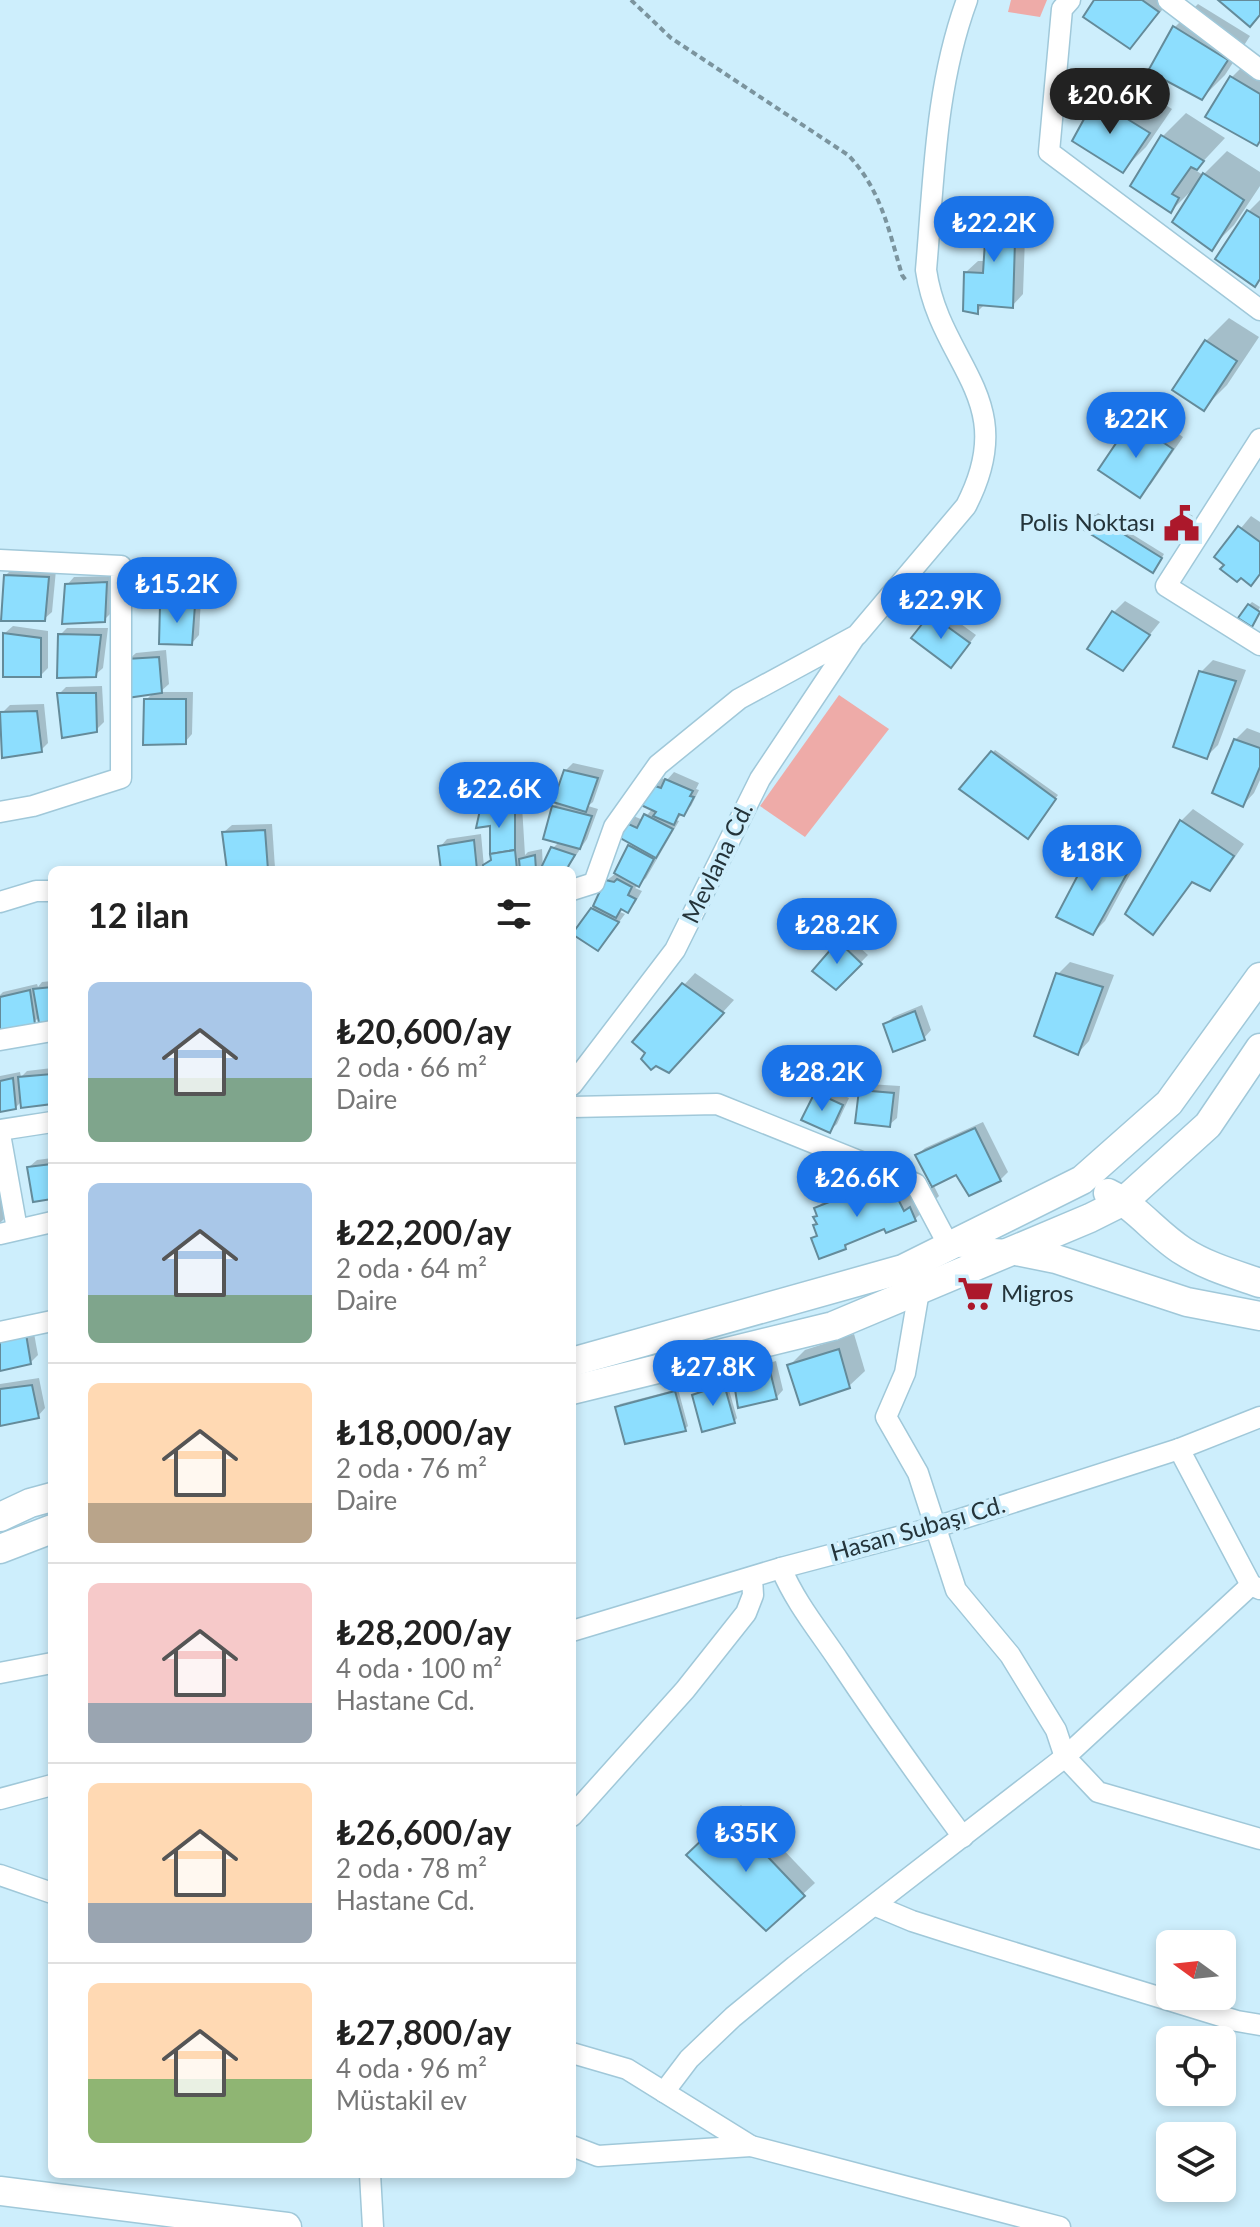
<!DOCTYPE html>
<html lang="tr">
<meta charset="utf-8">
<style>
:root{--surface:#fff;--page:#f6f6f6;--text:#222;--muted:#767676;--line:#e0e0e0;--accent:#1a73e8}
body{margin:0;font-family:Lato,sans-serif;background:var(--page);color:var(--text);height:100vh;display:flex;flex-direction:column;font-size:30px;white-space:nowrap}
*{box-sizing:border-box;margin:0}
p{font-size:26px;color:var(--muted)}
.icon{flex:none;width:44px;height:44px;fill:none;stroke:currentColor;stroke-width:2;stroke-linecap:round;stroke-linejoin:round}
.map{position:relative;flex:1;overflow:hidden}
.sheet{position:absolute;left:48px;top:866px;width:528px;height:1312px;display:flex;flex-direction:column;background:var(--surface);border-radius:12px;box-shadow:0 4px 12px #0003}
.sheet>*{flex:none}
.needle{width:52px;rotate:285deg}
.fabs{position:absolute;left:1156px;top:1930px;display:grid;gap:16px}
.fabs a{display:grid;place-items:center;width:80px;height:80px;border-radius:12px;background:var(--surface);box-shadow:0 4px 12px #0003;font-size:40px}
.price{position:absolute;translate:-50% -68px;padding:0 18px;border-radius:28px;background:var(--accent);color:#fff;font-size:26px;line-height:52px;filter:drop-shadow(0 2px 4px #0008)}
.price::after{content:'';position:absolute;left:50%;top:48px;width:24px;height:18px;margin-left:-12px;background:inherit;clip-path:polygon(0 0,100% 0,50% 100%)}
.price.current{background:#222;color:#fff}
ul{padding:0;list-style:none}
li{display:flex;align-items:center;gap:24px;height:200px;padding:0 40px}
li+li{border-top:2px solid var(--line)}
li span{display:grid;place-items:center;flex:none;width:224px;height:160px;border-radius:12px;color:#555}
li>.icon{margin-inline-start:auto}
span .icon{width:96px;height:96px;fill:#fffc;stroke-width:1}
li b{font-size:34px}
h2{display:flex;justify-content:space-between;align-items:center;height:96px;padding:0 40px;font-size:34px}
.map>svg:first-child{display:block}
.green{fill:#eeaba8}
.shadow{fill:#0003}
.building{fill:#8ddefe;stroke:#648b9a;stroke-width:2}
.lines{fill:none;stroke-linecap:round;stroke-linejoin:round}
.street-casing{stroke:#a0c8d9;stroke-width:23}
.secondary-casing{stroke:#a0c8d9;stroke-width:31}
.path{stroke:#7b949e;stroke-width:4;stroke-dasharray:6 4;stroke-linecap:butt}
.street{stroke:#fff;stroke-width:20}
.secondary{stroke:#fff;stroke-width:28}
.labels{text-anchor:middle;stroke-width:8;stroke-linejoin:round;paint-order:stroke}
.poi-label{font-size:24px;fill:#24343a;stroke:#cdeefc;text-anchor:end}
.street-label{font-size:24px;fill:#24343a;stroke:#cdeefc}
</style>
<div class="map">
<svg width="1260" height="2227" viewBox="0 0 1260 2227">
<rect width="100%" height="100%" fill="#cdeefc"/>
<g class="green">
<path d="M1011 0H1047L1040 17 1008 12Z"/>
<path d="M839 695 889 729 805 837 760 806Z"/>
</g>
<g class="shadow">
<path d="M1097 0H1171L1130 46Z"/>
<path d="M1198 4 1250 36 1225 75 1202 98 1151 70 1175 27Z"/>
<path d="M1255 54 1260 57V140L1232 77Z"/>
<path d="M1120 77 1172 109 1146 147 1123 170 1096 100Z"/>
<path d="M1186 113 1225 138 1195 170 1203 175 1227 151 1260 172V186L1234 225 1211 248 1194 188 1171 211 1163 136Z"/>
<path d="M1260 200V279L1249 211Z"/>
<path d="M990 206 1034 207 1035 228 1025 238 1023 294 1012 306 986 303 977 312 966 272 978 261H986L987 240 979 218Z"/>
<path d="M1229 318 1259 337 1227 385 1204 408 1206 341Z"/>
<path d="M1144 410 1183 437 1151 484 1140 495 1101 469 1133 422Z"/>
<path d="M1184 511 1193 516 1186 528 1181 514Z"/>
<path d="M1098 513 1164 554 1156 568 1095 516Z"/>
<path d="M1251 516 1260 522V574L1251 583 1217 557Z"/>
<path d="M13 568 56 570 52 612 44 619 5 576Z"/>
<path d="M114 576 112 612 104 620 67 585 74 577Z"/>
<path d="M201 598 199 635 192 643 162 606 169 599Z"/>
<path d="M1125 601 1160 622 1123 668 1114 612Z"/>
<path d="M1252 602 1260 607 1254 621 1249 605Z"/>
<path d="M939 608 976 635 958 658 914 638Z"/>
<path d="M13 626 48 631V668L41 675 5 633Z"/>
<path d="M67 628H108L103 668 95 675 60 635Z"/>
<path d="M166 650 169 684 160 692H193L192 734 185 742 146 700 154 692 128 660 136 653Z"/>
<path d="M1213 660 1246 670 1218 745 1206 757 1201 672Z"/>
<path d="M102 686 104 722 96 730 59 694 66 687Z"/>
<path d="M44 704 48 743 41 750 2 713 10 705Z"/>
<path d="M1247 728 1260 733V780L1254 793 1243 805 1235 740Z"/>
<path d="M995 750 1058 795 1030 833 962 789Z"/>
<path d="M573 763 604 770 593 802 588 806 598 809 587 839 566 870H443L440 847 447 839 481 834 484 867 493 857 492 824 482 811 489 803 522 806 525 855 528 852 542 849 543 869 553 848 559 842 553 807 558 802 565 771Z"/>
<path d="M674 772 699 783 696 789 699 790 691 806 676 820 679 821 646 878 635 888 642 891 635 903 628 910 624 908 620 912 625 914 605 941 592 909 606 881 615 874 633 843 618 834 631 815 643 820 653 808 654 786 661 778 667 780Z"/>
<path d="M1193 809 1244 844 1221 877 1210 889 1194 880 1153 932 1128 914 1181 821Z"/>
<path d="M272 824 275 868 229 870 224 832 232 825Z"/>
<path d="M1103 842 1139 858 1105 921 1093 933 1091 853Z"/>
<path d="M846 935 868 955 836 988 839 942Z"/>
<path d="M1070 962 1114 975 1089 1041 1078 1053 1058 974Z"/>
<path d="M695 973 734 1000 680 1059 648 1053 684 985Z"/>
<path d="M52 981V1020L40 1016 34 1022 0 1025V995L3 992 37 984 38 987 42 982Z"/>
<path d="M922 1005 931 1030 924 1038 885 1025 893 1017Z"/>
<path d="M52 1068V1103L22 1101 15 1108 0 1110V1076L20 1072 21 1077 27 1071Z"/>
<path d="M869 1084 900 1086 897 1118 889 1125 861 1091Z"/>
<path d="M824 1086 849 1098 837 1124 829 1131 817 1093Z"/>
<path d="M983 1122 1008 1172 1000 1180 957 1172 933 1184 939 1196 915 1219 887 1231 885 1227 854 1239 845 1247 813 1239 819 1233 815 1226 819 1222 816 1217 819 1214 817 1208 840 1185 900 1161 904 1168 910 1166 916 1178 921 1176 927 1190 933 1186 917 1155 925 1148Z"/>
<path d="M52 1158V1197L29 1167 37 1160Z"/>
<path d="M2 1195 7 1216 0 1223V1196Z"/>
<path d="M33 1328 38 1355 30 1363 0 1369Z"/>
<path d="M854 1334 865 1371 849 1386 789 1366 805 1350Z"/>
<path d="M776 1361 783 1390 776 1398 735 1378 742 1370Z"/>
<path d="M39 1378 45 1408 38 1416 0 1423V1384Z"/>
<path d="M727 1383 737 1418 734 1422 694 1395Z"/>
<path d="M678 1389 688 1426 685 1429 617 1407 620 1404Z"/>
<path d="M741 1805 815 1883 766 1928 689 1855Z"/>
</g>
<g class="building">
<path d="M1094 0H1142L1159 12 1130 49 1083 17Z"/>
<path d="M1218 0H1260V15L1250 27Z"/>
<path d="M1173 26 1228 60 1202 100 1148 71Z"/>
<path d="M1230 76 1260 94V141L1257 146 1205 117Z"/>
<path d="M1095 99 1150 133 1123 173 1072 141Z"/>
<path d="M1161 135 1204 161 1197 170 1191 167 1172 194 1179 198 1171 213 1130 186Z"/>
<path d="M1203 173 1244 200 1212 251 1172 222Z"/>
<path d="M1247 210 1260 218V279L1255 287 1215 259Z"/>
<path d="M977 217 1024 218V242L1015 240 1013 308 978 305V314L963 311 964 272 983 273 985 241 974 240Z"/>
<path d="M1205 340 1237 361 1204 411 1172 390Z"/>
<path d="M1131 421 1173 449 1140 498 1098 470Z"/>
<path d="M1179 513 1191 520 1183 534 1171 526Z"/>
<path d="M1093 515 1162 558 1153 573 1084 530Z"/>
<path d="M1238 526 1260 542V574L1251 586 1241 578 1237 582 1220 569 1224 565 1214 557Z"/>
<path d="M4 575 49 577 45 621H1Z"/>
<path d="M107 582 105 622 62 624 65 584Z"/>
<path d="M1248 604 1260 612 1252 627 1238 618Z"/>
<path d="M160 605H195L192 645 159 644Z"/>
<path d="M1112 611 1150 635 1123 671 1087 649Z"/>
<path d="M930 614 970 643 951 668 911 638Z"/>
<path d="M3 633 41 638V677H3Z"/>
<path d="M58 634 101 635 96 677 57 678Z"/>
<path d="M159 657 162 693 127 698 126 659Z"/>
<path d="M1199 671 1236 681 1207 759 1173 747Z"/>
<path d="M57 693H96L97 732 62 738Z"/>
<path d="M144 699H186V744L143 745Z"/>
<path d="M37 711 42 752 2 758 0 712Z"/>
<path d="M1234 739 1260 748V767L1243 807 1212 793Z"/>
<path d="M991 751 1056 799 1028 839 959 789Z"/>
<path d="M564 770 598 778 586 812 553 802Z"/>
<path d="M665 779 693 791 690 796 694 797 684 816 679 814 674 825 653 816 656 812 641 805 652 785 661 788Z"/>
<path d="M552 806 592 816 580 849 543 839Z"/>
<path d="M480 810 515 812V850L490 854V826L476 828Z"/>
<path d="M644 814 673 829 656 858 615 835 622 821 637 828Z"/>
<path d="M1180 820 1234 856 1210 891 1192 882 1153 935 1125 914Z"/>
<path d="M265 830 268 870H227L222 832Z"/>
<path d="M474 840 477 870H441L438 846Z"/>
<path d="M628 845 654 859 639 887 614 873Z"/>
<path d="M551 847 575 855 566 870H540Z"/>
<path d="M515 850 517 870H483V865L491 860 490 854Z"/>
<path d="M1090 852 1129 870 1093 935 1056 917Z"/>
<path d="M535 855 536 870H520L519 859Z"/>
<path d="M617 879 632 887 628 895 636 899 628 913 621 909 616 918 593 906 605 880 614 882Z"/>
<path d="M591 908 619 922 598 951 572 934Z"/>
<path d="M838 941 862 964 836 990 812 971Z"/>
<path d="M1056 973 1103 987 1078 1055 1034 1036Z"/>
<path d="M682 983 724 1013 669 1073 656 1066 651 1070 641 1059 645 1053 632 1042Z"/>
<path d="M52 987V1022L39 1023 33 989Z"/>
<path d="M30 990 35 1024 0 1030V997Z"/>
<path d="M915 1011 925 1040 893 1052 883 1024Z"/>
<path d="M52 1074V1104L21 1108 18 1077Z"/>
<path d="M13 1078 16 1109 0 1112V1081Z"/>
<path d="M859 1090 894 1093 890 1127 855 1123Z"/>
<path d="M815 1092 843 1105 830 1133 801 1120Z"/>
<path d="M975 1128 1001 1181 969 1196 956 1175 932 1187 915 1155Z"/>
<path d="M52 1164V1199L33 1202 27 1167Z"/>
<path d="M877 1183 880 1190 886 1188 893 1200 897 1197 904 1211 910 1207 916 1221 886 1233 884 1229 845 1245 846 1249 819 1259 811 1238 817 1236 813 1225 817 1224 813 1217 817 1216 814 1208Z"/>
<path d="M26 1334 31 1364 0 1371V1341Z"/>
<path d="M839 1349 850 1388 800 1405 787 1365Z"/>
<path d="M769 1367 777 1399 738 1408 733 1377Z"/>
<path d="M724 1384 735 1423 702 1432 692 1395Z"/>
<path d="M32 1385 39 1418 0 1426V1389Z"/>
<path d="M675 1391 686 1431 625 1444 615 1407Z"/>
<path d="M728 1815 805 1896 766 1931 686 1855Z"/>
</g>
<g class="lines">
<defs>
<g id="street">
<path d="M1070 0 1062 9 1049 152 1260 310"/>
<path d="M1168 0 1260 70"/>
<path d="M1260 439 1166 586 1260 645"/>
<path d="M0 560 121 566V778L33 806 0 812"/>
<path d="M572 890 594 883 614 827 658 765 739 699 857 635 966 506C1022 398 940 366 926 270 934 179 935 87 967 0"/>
<path d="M0 902 36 891H52"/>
<path d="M0 1040 52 1031"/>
<path d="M572 1085 675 950 760 779 854 638"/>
<path d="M572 1107 717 1104 916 1184 949 1246 1008 1250"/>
<path d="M0 1130 52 1122"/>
<path d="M0 1134 17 1229"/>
<path d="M0 1234 52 1222"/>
<path d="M919 1291 905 1373 886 1417 918 1473 956 1590 1010 1655 1056 1730 1065 1757 1098 1792 1260 1839"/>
<path d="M0 1332 52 1321"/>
<path d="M1179 1449 1251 1585 1260 1589"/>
<path d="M781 1568C795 1602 819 1631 839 1661 879 1721 920 1779 963 1837"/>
<path d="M572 1631 781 1568 936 1527 1179 1449 1260 1417"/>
<path d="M0 1673 52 1663"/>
<path d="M0 1799 52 1785"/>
<path d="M572 1816 685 1690 746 1613 753 1595 752 1578"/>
<path d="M0 1875 52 1893"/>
<path d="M876 1906 912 1921 956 1935 1237 2021 1260 2025"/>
<path d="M572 2053 627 2069 751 2146 1060 2227"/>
<path d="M664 2092 689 2059 733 2017 795 1966 1065 1757 1251 1585"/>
<path d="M572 2146 598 2156 751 2146"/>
<path d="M370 2174 373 2227"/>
</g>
<g id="secondary">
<path d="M1108 1193C1137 1207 1156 1234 1183 1251 1206 1266 1234 1274 1260 1283"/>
<path d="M1016 1251 1056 1259 1187 1302 1260 1316"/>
<path d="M572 1362 903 1269 1082 1180 1169 1103 1260 977"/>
<path d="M572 1390 833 1326 1090 1218 1124 1201 1208 1125 1260 1048"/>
<path d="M0 1517 30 1503 52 1497"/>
<path d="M0 1549 52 1529"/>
<path d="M0 2191 287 2227"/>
</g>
</defs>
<use href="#street" class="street-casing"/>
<use href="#secondary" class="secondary-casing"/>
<path class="path" d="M631 0 671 38 848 155C881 189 889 231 902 275L907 282"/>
<use href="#street" class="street"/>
<use href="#secondary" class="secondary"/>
</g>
<defs>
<symbol id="civic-bare" viewBox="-9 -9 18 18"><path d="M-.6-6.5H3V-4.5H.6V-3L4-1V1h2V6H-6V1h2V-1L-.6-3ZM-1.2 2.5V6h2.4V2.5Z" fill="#ac182b" stroke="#cdeefc" stroke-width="2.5" paint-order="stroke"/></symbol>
<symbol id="supermarket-bare" viewBox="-9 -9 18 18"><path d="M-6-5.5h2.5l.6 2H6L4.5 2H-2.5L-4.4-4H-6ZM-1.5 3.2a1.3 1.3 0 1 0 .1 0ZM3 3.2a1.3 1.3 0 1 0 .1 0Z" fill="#ac182b" stroke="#cdeefc" stroke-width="2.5" paint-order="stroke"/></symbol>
</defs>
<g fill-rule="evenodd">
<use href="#civic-bare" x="1156" y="498" width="51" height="51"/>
<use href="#supermarket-bare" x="950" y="1268" width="51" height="51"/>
</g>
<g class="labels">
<g class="poi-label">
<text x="1155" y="531">Polis Noktası</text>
<text x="1001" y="1302" text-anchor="start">Migros</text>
</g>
<g class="street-label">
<text transform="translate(718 863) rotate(-64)" y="8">Mevlana Cd.</text>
<text transform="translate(918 1529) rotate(-16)" y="8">Hasan Subaşı Cd.</text>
</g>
</g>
</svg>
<div class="fabs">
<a><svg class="needle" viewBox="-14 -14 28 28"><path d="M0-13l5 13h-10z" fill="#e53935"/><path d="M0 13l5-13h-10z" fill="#767676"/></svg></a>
<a><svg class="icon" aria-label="locate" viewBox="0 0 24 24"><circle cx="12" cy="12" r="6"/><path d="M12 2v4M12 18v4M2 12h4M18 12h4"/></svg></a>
<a><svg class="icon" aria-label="layers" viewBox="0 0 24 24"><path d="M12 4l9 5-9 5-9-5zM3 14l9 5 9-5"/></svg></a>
</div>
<b class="price current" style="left:1110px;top:136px">₺20.6K</b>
<b class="price" style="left:994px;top:264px">₺22.2K</b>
<b class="price" style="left:1136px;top:460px">₺22K</b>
<b class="price" style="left:177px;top:625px">₺15.2K</b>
<b class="price" style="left:941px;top:641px">₺22.9K</b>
<b class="price" style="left:499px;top:830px">₺22.6K</b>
<b class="price" style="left:1092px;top:893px">₺18K</b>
<b class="price" style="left:837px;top:966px">₺28.2K</b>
<b class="price" style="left:822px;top:1113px">₺28.2K</b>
<b class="price" style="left:857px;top:1219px">₺26.6K</b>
<b class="price" style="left:713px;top:1408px">₺27.8K</b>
<b class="price" style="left:746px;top:1874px">₺35K</b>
<section class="sheet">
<h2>12 ilan<svg class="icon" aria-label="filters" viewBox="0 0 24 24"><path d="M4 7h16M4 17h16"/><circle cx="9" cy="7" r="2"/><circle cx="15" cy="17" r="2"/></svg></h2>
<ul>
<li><span style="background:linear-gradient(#a9c7e8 60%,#7fa58c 0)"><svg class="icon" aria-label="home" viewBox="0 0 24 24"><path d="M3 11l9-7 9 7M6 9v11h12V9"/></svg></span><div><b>₺20,600/ay</b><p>2 oda · 66 m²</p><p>Daire</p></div></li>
<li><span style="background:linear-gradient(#a9c7e8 70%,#7fa58c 0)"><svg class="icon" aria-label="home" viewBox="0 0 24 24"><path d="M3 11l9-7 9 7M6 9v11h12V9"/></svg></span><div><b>₺22,200/ay</b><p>2 oda · 64 m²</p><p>Daire</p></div></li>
<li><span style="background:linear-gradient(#ffd9b3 75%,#b9a48a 0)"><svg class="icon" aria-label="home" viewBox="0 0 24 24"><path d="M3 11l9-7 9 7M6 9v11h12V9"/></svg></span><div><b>₺18,000/ay</b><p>2 oda · 76 m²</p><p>Daire</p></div></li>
<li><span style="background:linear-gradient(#f6c9c9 75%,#9aa5b1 0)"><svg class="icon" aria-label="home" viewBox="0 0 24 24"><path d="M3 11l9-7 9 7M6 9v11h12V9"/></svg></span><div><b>₺28,200/ay</b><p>4 oda · 100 m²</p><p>Hastane Cd.</p></div></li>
<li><span style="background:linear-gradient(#ffd9b3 75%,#9aa5b1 0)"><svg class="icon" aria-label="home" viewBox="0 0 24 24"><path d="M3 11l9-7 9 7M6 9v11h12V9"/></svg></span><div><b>₺26,600/ay</b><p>2 oda · 78 m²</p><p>Hastane Cd.</p></div></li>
<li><span style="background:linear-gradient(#ffd9b3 60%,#8fb573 0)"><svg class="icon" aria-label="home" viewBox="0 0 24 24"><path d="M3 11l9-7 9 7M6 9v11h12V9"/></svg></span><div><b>₺27,800/ay</b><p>4 oda · 96 m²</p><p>Müstakil ev</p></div></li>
</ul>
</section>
</div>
